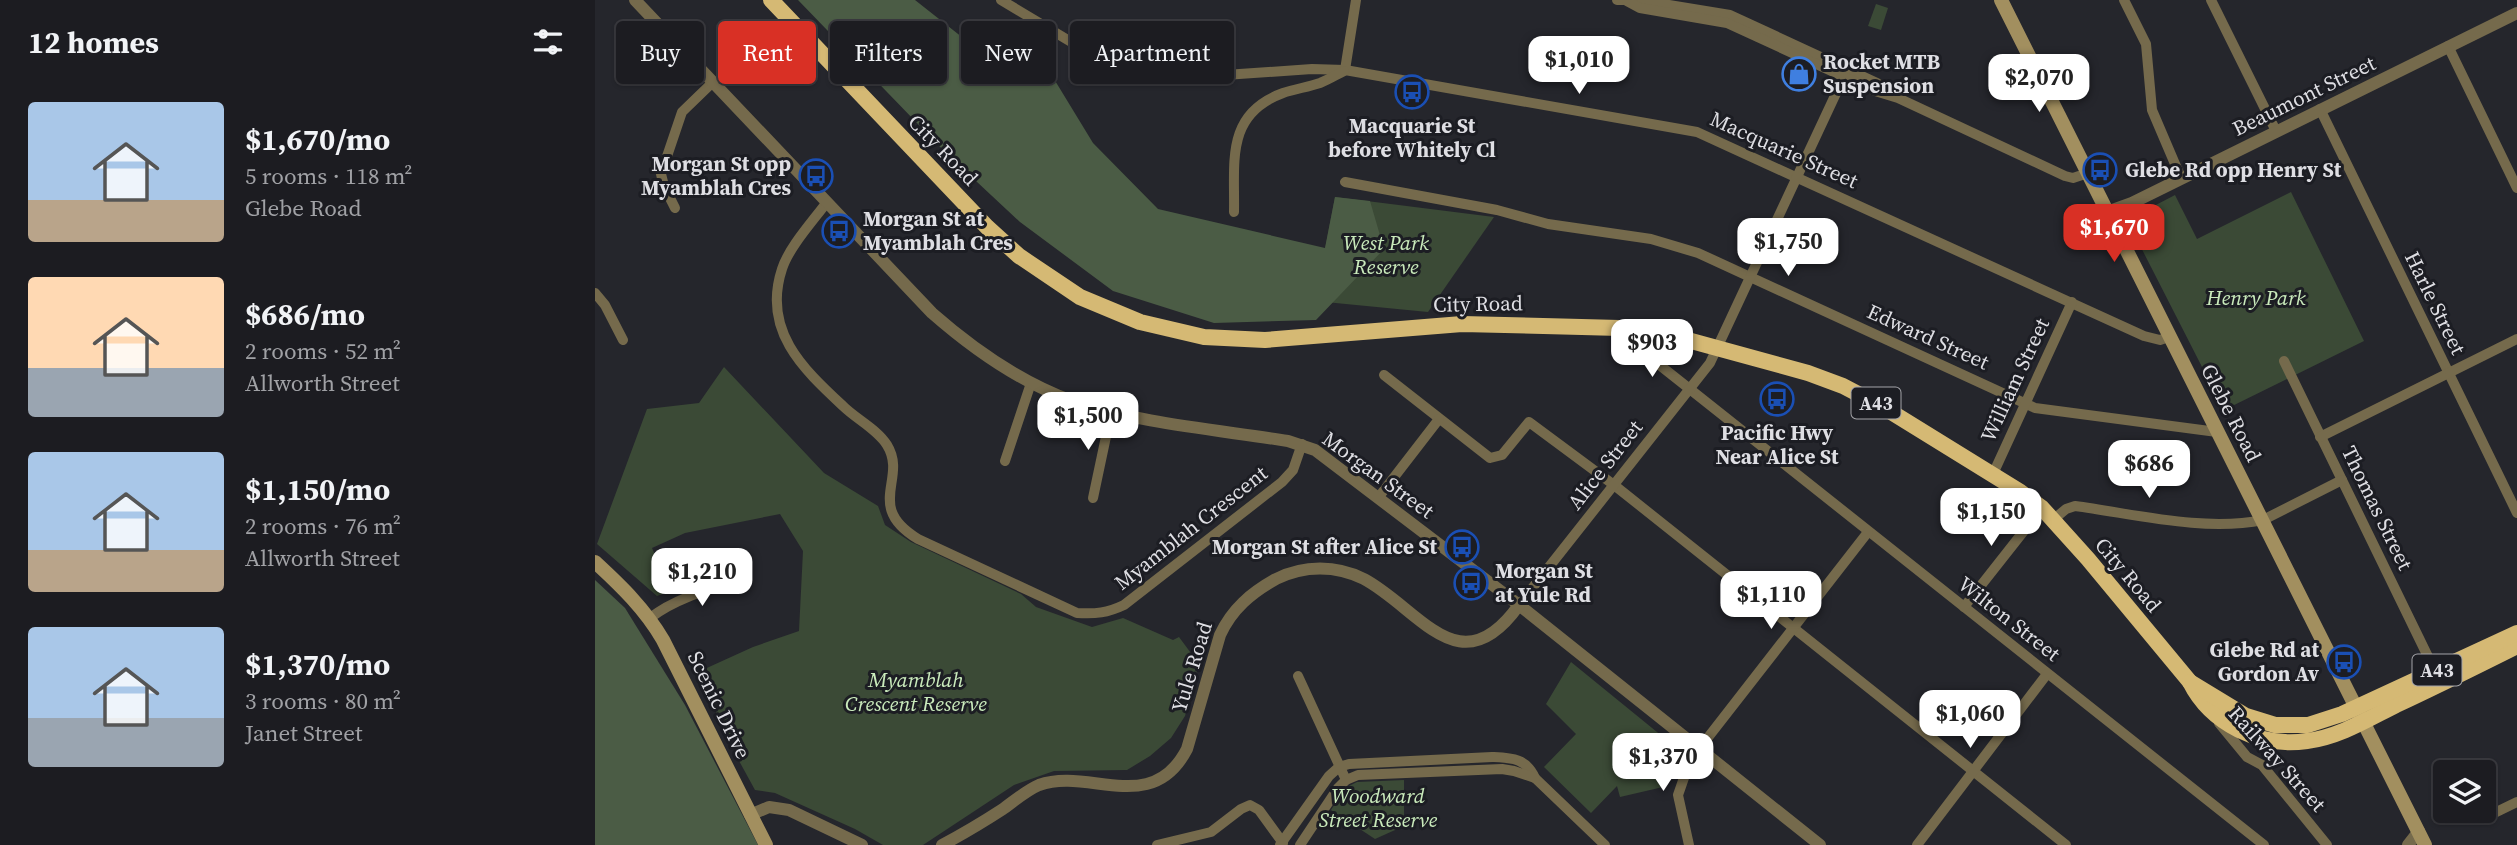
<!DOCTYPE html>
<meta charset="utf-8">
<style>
:root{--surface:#1c1c21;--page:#29292e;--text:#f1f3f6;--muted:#a0a1a5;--line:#3a3a3f;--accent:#d93025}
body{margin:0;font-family:"Source Serif 4",serif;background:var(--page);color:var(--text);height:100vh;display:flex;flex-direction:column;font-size:26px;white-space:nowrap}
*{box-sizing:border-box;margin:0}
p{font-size:23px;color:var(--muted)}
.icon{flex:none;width:38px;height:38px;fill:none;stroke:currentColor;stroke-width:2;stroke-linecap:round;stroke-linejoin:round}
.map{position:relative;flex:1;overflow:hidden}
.sheet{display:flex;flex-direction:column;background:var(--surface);width:595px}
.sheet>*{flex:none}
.top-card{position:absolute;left:21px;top:21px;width:665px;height:63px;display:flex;gap:14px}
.tools{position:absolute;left:1838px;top:760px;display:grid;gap:14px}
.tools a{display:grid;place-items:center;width:63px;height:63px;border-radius:7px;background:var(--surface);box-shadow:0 2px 5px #0004,0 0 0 2px var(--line);font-size:35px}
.price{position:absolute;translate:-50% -60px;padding:0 16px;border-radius:14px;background:#fff;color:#222;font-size:23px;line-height:46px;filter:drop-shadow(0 2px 4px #0008)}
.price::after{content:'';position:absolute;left:50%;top:42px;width:21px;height:16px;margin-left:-10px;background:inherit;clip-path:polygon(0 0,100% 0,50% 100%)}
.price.selected{background:var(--accent);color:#fff}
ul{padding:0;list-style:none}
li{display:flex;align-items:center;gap:21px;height:175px;padding:0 28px}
li span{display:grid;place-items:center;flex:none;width:196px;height:140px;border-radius:7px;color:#555}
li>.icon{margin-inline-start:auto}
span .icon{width:84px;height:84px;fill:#fffc;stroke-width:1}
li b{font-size:30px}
h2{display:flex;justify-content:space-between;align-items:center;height:84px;padding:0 28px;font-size:30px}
.chip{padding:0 24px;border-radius:7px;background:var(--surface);box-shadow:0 2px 5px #0004,0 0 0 2px var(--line);font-size:24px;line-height:63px}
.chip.selected{background:var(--accent);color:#fff}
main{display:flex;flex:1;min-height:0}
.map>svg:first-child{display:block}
.green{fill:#3b4a36}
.forest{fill:#4b5c45}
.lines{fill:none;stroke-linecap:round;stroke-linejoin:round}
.minor{stroke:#756a4c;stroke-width:10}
.tertiary{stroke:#756a4c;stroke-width:12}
.secondary{stroke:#a28f5f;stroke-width:14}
.trunk{stroke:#d5b974;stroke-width:16}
.labels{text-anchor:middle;stroke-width:6;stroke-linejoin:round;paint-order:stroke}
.shield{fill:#1c1d23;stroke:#a4a4a9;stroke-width:2}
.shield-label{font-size:19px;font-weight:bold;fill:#dedee3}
.poi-label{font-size:21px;font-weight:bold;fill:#dedee3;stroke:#1c1d23;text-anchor:start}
.street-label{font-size:21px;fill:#dedee3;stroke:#1c1d23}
.park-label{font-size:21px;font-style:italic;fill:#caebbc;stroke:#1c1d23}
</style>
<main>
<section class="sheet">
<h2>12 homes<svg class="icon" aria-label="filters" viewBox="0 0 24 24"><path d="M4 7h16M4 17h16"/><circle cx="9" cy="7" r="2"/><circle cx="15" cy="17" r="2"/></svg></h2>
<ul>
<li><span style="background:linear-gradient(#a9c7e8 70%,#b9a48a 0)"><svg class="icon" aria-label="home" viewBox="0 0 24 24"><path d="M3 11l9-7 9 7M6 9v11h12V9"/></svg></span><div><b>$1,670/mo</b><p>5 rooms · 118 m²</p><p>Glebe Road</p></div></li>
<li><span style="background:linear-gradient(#ffd9b3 65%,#9aa5b1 0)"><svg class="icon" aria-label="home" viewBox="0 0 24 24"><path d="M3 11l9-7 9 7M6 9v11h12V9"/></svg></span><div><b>$686/mo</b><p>2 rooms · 52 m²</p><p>Allworth Street</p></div></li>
<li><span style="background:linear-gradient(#a9c7e8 70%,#b9a48a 0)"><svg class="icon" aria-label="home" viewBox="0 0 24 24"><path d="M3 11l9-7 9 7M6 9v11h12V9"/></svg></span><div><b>$1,150/mo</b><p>2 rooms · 76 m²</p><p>Allworth Street</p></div></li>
<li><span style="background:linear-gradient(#a9c7e8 65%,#9aa5b1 0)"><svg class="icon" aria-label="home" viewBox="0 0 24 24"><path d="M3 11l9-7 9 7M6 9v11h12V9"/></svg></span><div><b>$1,370/mo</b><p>3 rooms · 80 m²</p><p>Janet Street</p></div></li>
</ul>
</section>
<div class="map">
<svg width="1922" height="845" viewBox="0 0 1922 845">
<rect width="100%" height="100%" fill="#25262c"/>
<g class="green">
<path d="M1281 4 1293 8 1286 30 1273 26Z"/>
<path d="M1696 192 1769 341 1629 410 1532 220 1580 195 1602 239Z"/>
<path d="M740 197 899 217 833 312 720 301Z"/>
<path d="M129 367 229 473 283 506 290 525 316 542 426 594 441 607 497 627 528 618 578 640 584 637 604 664 590 716 576 738 555 756 532 770 459 771 419 785 328 845H288L260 829 180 793 160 790 137 748 103 672 158 647 204 631 208 551 185 514 90 533 57 548 76 591 62 596 2 544 52 409 104 403Z"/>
<path d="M976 662 1089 754 1067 782 1068 787 1025 797 1022 786 996 813 949 767 981 734 951 704Z"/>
<path d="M809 780V826L780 839 736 810 750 788 762 782Z"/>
</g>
<g class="forest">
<path d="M203 0H320L396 60 459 79 498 143 563 209 730 248 740 197 775 201 789 249 721 320 619 323 518 291 425 222 351 153Z"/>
<path d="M0 580 30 608 90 705 163 845H0Z"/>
</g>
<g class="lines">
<g class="minor">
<path d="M406 0 523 70 539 77 557 80 717 69 750 70 1102 132 1549 336 1565 340 1574 337"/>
<path d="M1022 0H1044L1135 15 1282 83 1296 93"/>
<path d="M1529 0 1551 44 1557 110 1586 178"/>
<path d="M1616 0 1681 131"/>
<path d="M1032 1 1045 8 1132 23 1280 91 1303 98 1470 176 1478 178 1493 173"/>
<path d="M1853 46 1922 188"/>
<path d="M750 70 761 0"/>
<path d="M1725 109 1922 513"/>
<path d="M750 182 902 210 953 224 1056 239 1103 253 1440 408 1622 432"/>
<path d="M232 202C218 221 194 247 187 269 167 330 207 368 248 406 261 419 282 429 292 445 313 479 269 506 323 539L482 613C501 614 512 613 529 605L687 482 698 470 707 444"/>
<path d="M80 208 69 186 66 174 87 112 117 83"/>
<path d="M639 212C640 162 630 114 688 93 700 89 713 87 725 83 733 80 741 75 749 71"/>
<path d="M0 293 10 305 28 340"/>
<path d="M1038 344 1669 845"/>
<path d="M1689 361 1840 671"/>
<path d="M789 375 895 458 907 455 934 422 1019 485 1471 845"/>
<path d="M1725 437 1922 339"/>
<path d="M410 461 436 383"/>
<path d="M1398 474 1477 302"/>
<path d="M498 498 516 413"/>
<path d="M783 498 844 419"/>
<path d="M1458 520 1471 509 1480 506C1540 514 1609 532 1668 520L1747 480"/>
<path d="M924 605 1115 363 1244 87"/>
<path d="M1369 607 1447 508"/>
<path d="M55 618C82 597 116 589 148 579"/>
<path d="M703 676 751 780"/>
<path d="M1624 723 1652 757 1667 765 1732 845"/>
<path d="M1887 819 1922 802"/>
<path d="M562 845 616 832 646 809 655 805 664 810 688 843"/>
<path d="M685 845 734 776 744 767 754 764 897 757C917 758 931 758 940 778L1010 845"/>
<path d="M705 845 743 788 751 780 763 775 907 769 919 771 940 778"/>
<path d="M1094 845 1083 795 1091 772 1104 749 1273 532"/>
<path d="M1322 845 1452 674"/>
</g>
<g class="tertiary">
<path d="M40 0 337 313C378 349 425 382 477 401 542 423 624 430 693 441L720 450 924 605 1225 845"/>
<path d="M1512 212 1537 203 1922 13"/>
<path d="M155 815 174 807 194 810 267 845"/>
<path d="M347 845C368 834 388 822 408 809 419 801 432 790 444 785 494 767 557 817 592 749L625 635C637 609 656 593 681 579 709 565 741 565 769 579 825 609 865 688 924 605"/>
<path d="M1813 845 1824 831"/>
</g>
<g class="secondary">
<path d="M1406 0 1830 845"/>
<path d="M0 562C26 586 50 609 68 640L171 845"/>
</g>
<g class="trunk">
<path d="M176 0 392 227 424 256 485 297 545 322 609 337 670 340 867 324 1025 328 1078 336 1213 373 1248 386 1288 407 1424 491 1447 508 1493 559 1595 682C1616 724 1665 748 1712 741 1744 737 1773 719 1801 705 1842 686 1882 666 1922 646"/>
<path d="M1595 682 1651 716 1680 725H1713L1747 714 1922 633"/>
</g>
</g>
<defs>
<symbol id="shop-ring" viewBox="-11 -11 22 22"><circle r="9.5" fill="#1c1d23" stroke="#3f7fe0" stroke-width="1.5"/><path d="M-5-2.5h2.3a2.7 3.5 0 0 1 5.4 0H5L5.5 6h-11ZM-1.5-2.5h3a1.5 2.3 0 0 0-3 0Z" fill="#3f7fe0"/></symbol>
<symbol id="bus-ring" viewBox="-11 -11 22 22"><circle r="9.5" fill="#1c1d23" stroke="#1a4fb4" stroke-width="1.5"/><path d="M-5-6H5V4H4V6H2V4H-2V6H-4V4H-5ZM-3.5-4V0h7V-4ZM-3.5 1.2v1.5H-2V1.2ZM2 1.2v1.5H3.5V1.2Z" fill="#1a4fb4"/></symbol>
</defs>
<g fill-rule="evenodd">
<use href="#shop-ring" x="1185" y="55" width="38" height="38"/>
<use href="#bus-ring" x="798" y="73" width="38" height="38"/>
<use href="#bus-ring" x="1486" y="151" width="38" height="38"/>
<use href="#bus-ring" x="202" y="157" width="38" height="38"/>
<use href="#bus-ring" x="225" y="212" width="38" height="38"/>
<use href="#bus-ring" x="1163" y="380" width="38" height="38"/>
<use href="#bus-ring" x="848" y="528" width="38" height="38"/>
<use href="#bus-ring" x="857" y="564" width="38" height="38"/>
<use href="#bus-ring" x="1730" y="643" width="38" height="38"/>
</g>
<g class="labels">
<g class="shield">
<rect x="1256.5" y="387.5" width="49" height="31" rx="5"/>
<rect x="1817.5" y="654.5" width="49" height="31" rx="5"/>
</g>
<g class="shield-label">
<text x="1281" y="410">A43</text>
<text x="1842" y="677">A43</text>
</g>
<g class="poi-label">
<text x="1228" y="69">Rocket MTB<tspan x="1228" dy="24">Suspension</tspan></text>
<text x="817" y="133" text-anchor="middle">Macquarie St<tspan x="817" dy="24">before Whitely Cl</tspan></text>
<text x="196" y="171" text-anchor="end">Morgan St opp<tspan x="196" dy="24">Myamblah Cres</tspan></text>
<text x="1530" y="177">Glebe Rd opp Henry St</text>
<text x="268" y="226">Morgan St at<tspan x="268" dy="24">Myamblah Cres</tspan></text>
<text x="1182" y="440" text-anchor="middle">Pacific Hwy<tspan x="1182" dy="24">Near Alice St</tspan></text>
<text x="842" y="554" text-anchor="end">Morgan St after Alice St</text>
<text x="900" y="578">Morgan St<tspan x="900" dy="24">at Yule Rd</tspan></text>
<text x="1724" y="657" text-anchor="end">Glebe Rd at<tspan x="1724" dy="24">Gordon Av</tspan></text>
</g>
<g class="street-label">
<text transform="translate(1709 96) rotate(-26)" y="7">Beaumont Street</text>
<text transform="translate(348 150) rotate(46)" y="7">City Road</text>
<text transform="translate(1189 150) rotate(24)" y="7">Macquarie Street</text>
<text transform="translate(1840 303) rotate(64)" y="7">Harle Street</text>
<text transform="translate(883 304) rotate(-1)" y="7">City Road</text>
<text transform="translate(1333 337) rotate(24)" y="7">Edward Street</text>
<text transform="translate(1420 380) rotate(-65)" y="7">William Street</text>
<text transform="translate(1636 413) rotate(63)" y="7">Glebe Road</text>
<text transform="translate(1010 465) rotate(-52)" y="7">Alice Street</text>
<text transform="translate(783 475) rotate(36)" y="7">Morgan Street</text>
<text transform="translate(1782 508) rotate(64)" y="7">Thomas Street</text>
<text transform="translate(596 528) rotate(-38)" y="7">Myamblah Crescent</text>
<text transform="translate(1533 575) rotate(50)" y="7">City Road</text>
<text transform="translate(1414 619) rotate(38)" y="7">Wilton Street</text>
<text transform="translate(597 667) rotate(-73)" y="7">Yule Road</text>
<text transform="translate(124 705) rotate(64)" y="7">Scenic Drive</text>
<text transform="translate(1682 759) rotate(48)" y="7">Railway Street</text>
</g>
<g class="park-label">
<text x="791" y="250">West Park<tspan x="791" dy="24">Reserve</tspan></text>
<text x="1661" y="305">Henry Park</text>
<text x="321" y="687">Myamblah<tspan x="321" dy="24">Crescent Reserve</tspan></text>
<text x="783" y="803">Woodward<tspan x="783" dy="24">Street Reserve</tspan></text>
</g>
</g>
</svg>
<div class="tools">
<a><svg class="icon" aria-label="layers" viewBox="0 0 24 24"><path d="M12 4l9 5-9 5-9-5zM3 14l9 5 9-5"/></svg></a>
</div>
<b class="price" style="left:984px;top:96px">$1,010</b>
<b class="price" style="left:1444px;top:114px">$2,070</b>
<b class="price selected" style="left:1519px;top:264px">$1,670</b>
<b class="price" style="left:1193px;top:278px">$1,750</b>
<b class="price" style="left:1057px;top:379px">$903</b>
<b class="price" style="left:493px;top:452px">$1,500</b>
<b class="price" style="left:1554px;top:500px">$686</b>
<b class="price" style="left:1396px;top:548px">$1,150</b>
<b class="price" style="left:107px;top:608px">$1,210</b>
<b class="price" style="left:1176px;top:631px">$1,110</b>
<b class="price" style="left:1375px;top:750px">$1,060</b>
<b class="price" style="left:1068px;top:793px">$1,370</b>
<div class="top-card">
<a class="chip">Buy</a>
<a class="chip selected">Rent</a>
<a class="chip">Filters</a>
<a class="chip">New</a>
<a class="chip">Apartment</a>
</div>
</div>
</main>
